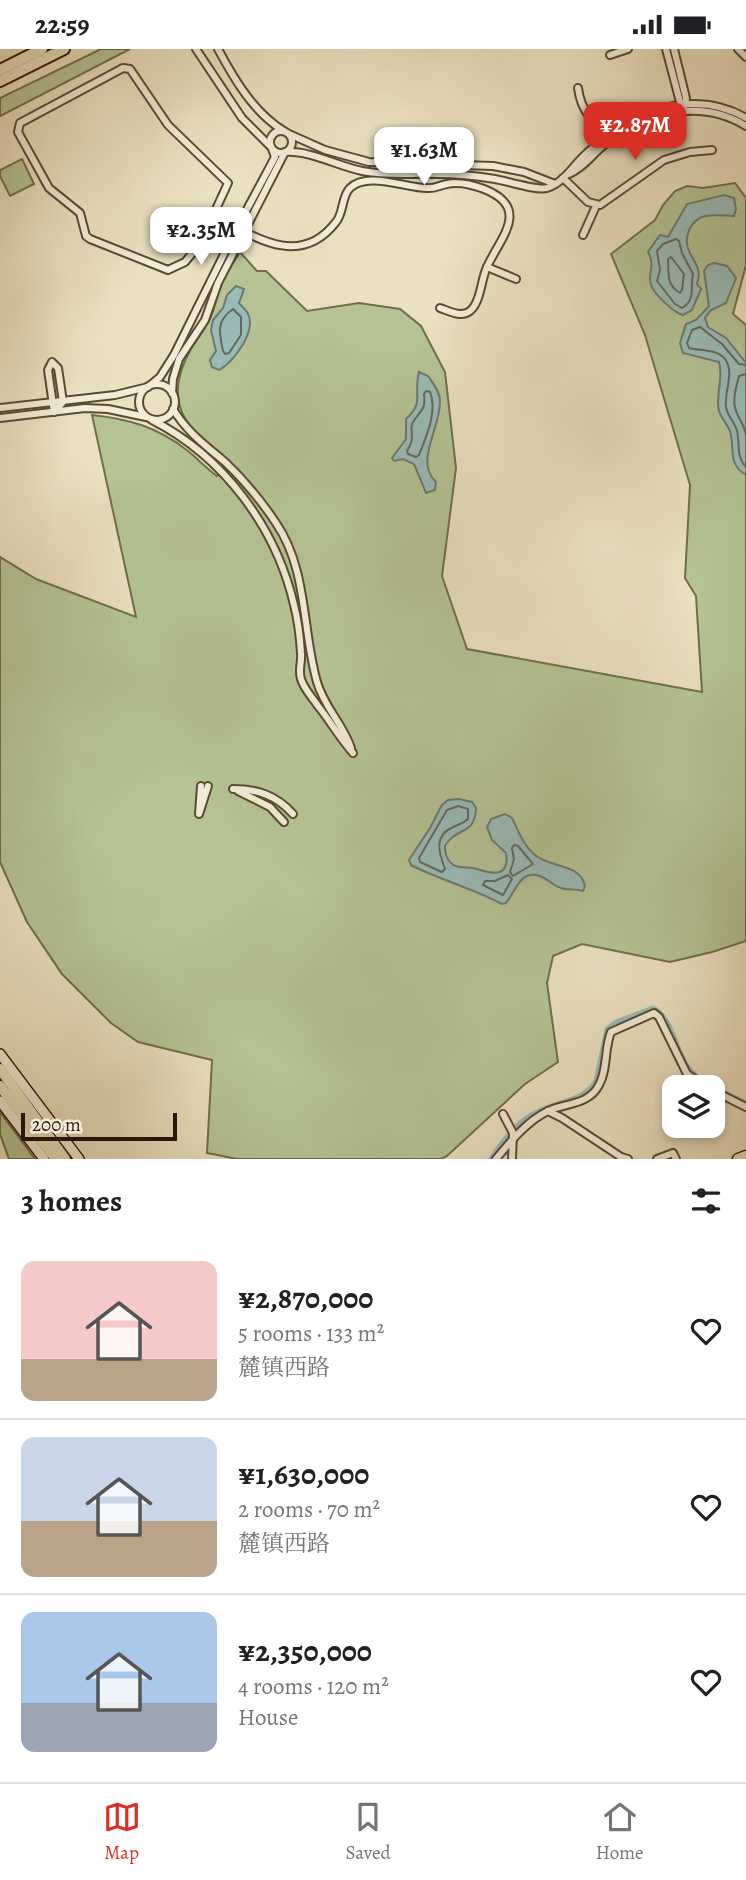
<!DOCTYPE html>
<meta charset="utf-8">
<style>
:root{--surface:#fff;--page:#f2f2f2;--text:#202124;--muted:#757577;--line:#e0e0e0;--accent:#d93025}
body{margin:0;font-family:Alegreya,"Noto Serif SC",serif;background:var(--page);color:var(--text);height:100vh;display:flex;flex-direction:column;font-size:26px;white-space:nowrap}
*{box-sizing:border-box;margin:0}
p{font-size:23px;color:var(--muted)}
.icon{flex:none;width:38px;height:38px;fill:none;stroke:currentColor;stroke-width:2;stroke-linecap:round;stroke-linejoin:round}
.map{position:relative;height:1110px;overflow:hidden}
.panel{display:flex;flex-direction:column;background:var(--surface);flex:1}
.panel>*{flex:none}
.fabs{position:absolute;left:662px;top:1026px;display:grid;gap:14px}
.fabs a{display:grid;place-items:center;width:63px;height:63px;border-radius:14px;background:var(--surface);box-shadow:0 4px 10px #0003;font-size:35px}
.scale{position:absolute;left:21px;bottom:18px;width:156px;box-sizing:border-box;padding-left:7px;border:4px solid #2b1804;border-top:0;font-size:19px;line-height:24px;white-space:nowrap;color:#2b1804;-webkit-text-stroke:5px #f2ebd7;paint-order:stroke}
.price{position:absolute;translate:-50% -60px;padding:0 16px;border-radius:14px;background:#fff;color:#222;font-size:23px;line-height:46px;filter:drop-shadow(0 2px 4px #0008)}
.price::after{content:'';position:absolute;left:50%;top:42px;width:21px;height:16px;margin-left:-10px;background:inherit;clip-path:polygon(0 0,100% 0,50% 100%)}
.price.selected{background:var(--accent);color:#fff}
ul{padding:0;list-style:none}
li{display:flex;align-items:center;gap:21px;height:175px;padding:0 21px}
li+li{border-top:2px solid var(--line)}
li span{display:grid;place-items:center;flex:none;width:196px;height:140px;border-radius:14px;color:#555}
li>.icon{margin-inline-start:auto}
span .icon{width:84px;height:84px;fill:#fffc;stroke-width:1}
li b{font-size:30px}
h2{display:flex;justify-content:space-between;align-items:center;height:84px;padding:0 21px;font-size:30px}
.status{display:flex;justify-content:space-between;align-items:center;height:49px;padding:0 35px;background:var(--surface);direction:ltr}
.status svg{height:19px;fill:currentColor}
.dock{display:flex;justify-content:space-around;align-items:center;height:98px;border-top:2px solid var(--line);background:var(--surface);font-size:19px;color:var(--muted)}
.dock a{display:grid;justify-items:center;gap:4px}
.dock .selected{color:var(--accent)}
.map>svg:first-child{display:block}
.green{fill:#b5c395;stroke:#706e4c;stroke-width:2}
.water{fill:#99bcb8;stroke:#6d7a70;stroke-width:2}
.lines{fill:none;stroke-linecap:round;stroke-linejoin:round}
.shore{stroke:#626a5e;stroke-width:2}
.canal{stroke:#99bcb8;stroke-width:5}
.street-casing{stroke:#5b4a33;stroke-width:10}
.secondary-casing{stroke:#2b1804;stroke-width:12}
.primary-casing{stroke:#2b1804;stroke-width:13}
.highway-casing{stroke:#2b1804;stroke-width:14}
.street{stroke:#f2ebd7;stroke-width:6}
.secondary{stroke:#f2ebd7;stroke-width:9}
.primary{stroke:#ebe0c1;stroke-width:10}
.highway{stroke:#ebe0c1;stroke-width:10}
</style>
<div class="status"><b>22:59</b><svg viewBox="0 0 49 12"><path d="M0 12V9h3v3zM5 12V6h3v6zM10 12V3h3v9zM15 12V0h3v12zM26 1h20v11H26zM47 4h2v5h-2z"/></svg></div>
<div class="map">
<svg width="746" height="1110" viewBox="0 0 746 1110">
<rect width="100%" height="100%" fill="#ebe0c1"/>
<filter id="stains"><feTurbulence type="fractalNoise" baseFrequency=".00286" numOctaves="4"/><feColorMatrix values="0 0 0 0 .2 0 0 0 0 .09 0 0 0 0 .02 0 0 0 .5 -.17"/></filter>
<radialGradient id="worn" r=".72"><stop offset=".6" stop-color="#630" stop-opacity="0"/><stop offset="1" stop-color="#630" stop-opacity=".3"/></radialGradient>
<g class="green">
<path d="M101 0H130L0 67V49Z"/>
<path d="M22 110 34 135 10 147 0 127V121Z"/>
<path d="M735 134 746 149V216L733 265 746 276V892L712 903 670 913 582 895 553 907 547 934 558 1013 525 1035 447 1107 441 1110H237L207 1104 212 1011 138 993 111 974 62 925 27 873 0 813V508L36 530 136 568 92 366C129 370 158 378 188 402 198 410 207 420 217 427L229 413C187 381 160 354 191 300 198 289 206 279 211 267 216 255 218 242 223 231 228 221 235 212 240 203L257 222H266L307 262 359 254 400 260 421 277 445 323 456 419 442 527 467 600 702 643 696 547 685 529 690 436 645 286 611 205 655 171 663 156 675 142 687 137 703 139Z"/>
<path d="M0 1063 35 1110H9L0 1085Z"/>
</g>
<g class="water">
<path d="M724 146 734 149 736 160 734 167C725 167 714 165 705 167 690 171 682 190 690 204 696 216 702 221 697 235L701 240 692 261 683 266C674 264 654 245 651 236 647 225 656 217 648 203L660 186 668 188 687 155Z"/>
<path d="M714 214 727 217 736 229 726 254 711 261 705 269 708 278 726 289 746 314V426C727 415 735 399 730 382 727 375 721 369 719 362 715 345 724 330 719 313L683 304 680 294 686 275 696 271 709 257 704 222 708 216Z"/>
<path d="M236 237 244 240 239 254C241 257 245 260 247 263 258 281 234 313 219 321L212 318 210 311 216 302 211 281 213 271 223 259 227 246Z"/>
<path d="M419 323 428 327C433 334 440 343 440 352 441 378 414 413 436 433L435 441 426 444 414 415 403 410 394 412 392 409 406 390V370C425 353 413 345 419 323Z"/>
<path d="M459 750 472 753 476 759C475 787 457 777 445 797 445 802 446 809 450 813 456 821 468 817 477 820 492 825 510 829 506 804L492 791 487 778 491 770 505 765 512 769C519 783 523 796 535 806 550 819 580 814 585 837L583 842C575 839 569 842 561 839 554 837 549 831 542 828 521 818 516 842 506 854L502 855C472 839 440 831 411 816L409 811 430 779 442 756 448 751Z"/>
</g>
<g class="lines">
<g class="shore">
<path d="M676 190 679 192 682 204 693 225C690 238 696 251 682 259L675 255 657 232 660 221 657 202 663 195Z"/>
<path d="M671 208 684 225 682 241 680 244C666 236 669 225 668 210Z"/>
<path d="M233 260 241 268V286L229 304 225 305 223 302C219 283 216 272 233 260Z"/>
<path d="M746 316 739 315 722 295 700 278 692 281 687 294 689 299C699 302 718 300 725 310 735 324 724 342 726 358 727 367 735 373 737 382 740 395 736 408 746 418"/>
<path d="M746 325 739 327C737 336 732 349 735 358 737 369 745 375 746 387"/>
<path d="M426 342 430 343C438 362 426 388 419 406L416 408 408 405 407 402C417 387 408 381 413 373 421 360 426 362 424 345Z"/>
<path d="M458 757 468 760V770C463 775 459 775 453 778 433 787 439 804 445 820L442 823 420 813 419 809 447 761Z"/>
<path d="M514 796 518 797 533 815 513 827 510 823 514 810 512 799Z"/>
<path d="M508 826 512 830 503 846 483 836 485 832H495Z"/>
</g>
<path class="canal" d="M491 1110C502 1093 515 1075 533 1065 554 1052 583 1054 596 1032L607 980 616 973 653 959C675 970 675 1007 693 1024 706 1037 730 1046 746 1054"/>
<defs>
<g id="street">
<path d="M196 0 242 69 270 97"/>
<path d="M218 0C234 30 254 64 284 82"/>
<path d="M666 0 681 57"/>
<path d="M674 0 686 49 685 56"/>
<path d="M738 0 746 8"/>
<path d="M610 6 628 0"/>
<path d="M123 19 130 20 168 76 228 134 200 195 185 213 168 221 90 190 86 187 80 164 49 139 18 83 20 74Z"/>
<path d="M578 39C581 62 592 73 610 86"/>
<circle cx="281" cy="93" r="11"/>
<path d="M289 85 325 101 369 113 493 117 524 123 555 135"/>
<path d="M569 125C582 120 592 106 603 97 645 64 698 48 746 77"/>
<path d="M563 129 588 153 600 156 664 111 690 103 712 101"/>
<path d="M214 166C254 188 300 220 336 173 344 164 341 148 350 139 367 122 406 139 427 139 434 140 440 136 447 135 459 132 473 136 484 140 532 159 500 189 487 218 481 230 481 253 470 262 461 269 449 262 440 259"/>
<path d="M583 186 596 157"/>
<path d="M487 218 516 230"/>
<path d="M52 313 58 319 63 353 54 363 48 321Z"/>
<circle cx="157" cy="353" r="18"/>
<path d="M172 344 173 330 179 310 205 271 218 234 285 103C309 101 338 117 362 122 387 127 412 124 437 125 456 125 476 127 495 130 507 132 537 142 547 139 564 134 574 115 587 104 629 65 691 37 746 69"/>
<path d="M0 359 115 346 148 338 160 328 174 306 237 179 275 108 272 100"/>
<path d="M173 360C187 383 205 396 225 413 244 431 262 453 276 474 308 521 302 581 317 633 324 658 343 675 351 699"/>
<path d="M0 369 85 359 108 360 146 368"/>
<path d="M152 371C223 407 276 478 294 556 298 571 300 588 301 604 302 613 298 620 301 630 304 640 312 648 318 657 330 672 340 689 353 704"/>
<path d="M201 737 199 765 208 737"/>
<path d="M233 740C257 740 276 746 293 765"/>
<path d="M238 742 270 758 284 773"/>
<path d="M712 1041 746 1058"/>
<path d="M548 1062 562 1069 621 1108 628 1110"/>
<path d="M503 1065 513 1084 512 1110"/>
<path d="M496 1110C511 1092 527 1072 548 1062 565 1054 589 1056 599 1036 608 1020 604 1000 611 983L654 964 659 968 687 1025 707 1038"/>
<path d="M657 1110 673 1104 676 1110"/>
</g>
<g id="secondary">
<path d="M0 1005 79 1110"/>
<path d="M0 1052 44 1110"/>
</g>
<path id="primary" d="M738 1110 746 1107"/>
<g id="highway">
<path d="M0 21 42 0"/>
<path d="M0 32 64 0"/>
<path d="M0 1020 65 1110"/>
<path d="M0 1037 56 1110"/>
</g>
</defs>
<use href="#street" class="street-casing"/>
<use href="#secondary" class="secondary-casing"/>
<use href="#primary" class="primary-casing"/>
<use href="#highway" class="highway-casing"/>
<use href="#street" class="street"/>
<use href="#secondary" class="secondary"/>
<use href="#primary" class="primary"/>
<use href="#highway" class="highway"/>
</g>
<rect width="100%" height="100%" filter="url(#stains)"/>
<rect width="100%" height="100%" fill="url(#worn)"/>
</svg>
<div class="fabs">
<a><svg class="icon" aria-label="layers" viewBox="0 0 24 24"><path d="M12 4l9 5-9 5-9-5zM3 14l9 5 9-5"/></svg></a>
</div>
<div class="scale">200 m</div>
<b class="price selected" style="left:635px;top:113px">¥2.87M</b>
<b class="price" style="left:424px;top:138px">¥1.63M</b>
<b class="price" style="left:201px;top:218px">¥2.35M</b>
</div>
<section class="panel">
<h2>3 homes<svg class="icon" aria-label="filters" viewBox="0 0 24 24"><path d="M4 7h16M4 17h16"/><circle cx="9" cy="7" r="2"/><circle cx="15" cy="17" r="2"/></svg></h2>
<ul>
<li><span style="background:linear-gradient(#f6c9c9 70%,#b9a48a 0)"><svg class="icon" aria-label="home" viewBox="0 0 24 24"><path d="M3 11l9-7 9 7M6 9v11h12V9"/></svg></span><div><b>¥2,870,000</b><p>5 rooms · 133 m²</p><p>麓镇西路</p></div><svg class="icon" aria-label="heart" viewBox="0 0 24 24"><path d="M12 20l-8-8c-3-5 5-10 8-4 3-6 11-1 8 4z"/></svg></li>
<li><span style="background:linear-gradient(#c9d6e8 60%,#b9a48a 0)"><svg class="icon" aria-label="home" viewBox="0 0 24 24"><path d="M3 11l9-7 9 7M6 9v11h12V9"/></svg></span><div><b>¥1,630,000</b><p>2 rooms · 70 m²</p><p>麓镇西路</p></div><svg class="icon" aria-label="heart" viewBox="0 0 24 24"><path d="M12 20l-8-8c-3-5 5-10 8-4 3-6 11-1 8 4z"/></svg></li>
<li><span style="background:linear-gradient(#a9c7e8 65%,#9aa5b1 0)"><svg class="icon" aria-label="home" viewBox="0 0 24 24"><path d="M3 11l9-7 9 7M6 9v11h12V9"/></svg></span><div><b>¥2,350,000</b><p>4 rooms · 120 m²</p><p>House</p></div><svg class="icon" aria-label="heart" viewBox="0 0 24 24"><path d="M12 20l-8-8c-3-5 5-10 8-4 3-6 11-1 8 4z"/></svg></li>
</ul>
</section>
<nav class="dock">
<a class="selected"><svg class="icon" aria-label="map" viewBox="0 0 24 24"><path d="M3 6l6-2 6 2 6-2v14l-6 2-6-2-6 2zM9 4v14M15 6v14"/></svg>Map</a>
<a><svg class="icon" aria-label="saved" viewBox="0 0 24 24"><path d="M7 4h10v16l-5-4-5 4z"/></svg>Saved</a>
<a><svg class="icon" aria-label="home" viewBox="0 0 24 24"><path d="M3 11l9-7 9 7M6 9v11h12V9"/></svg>Home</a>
</nav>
